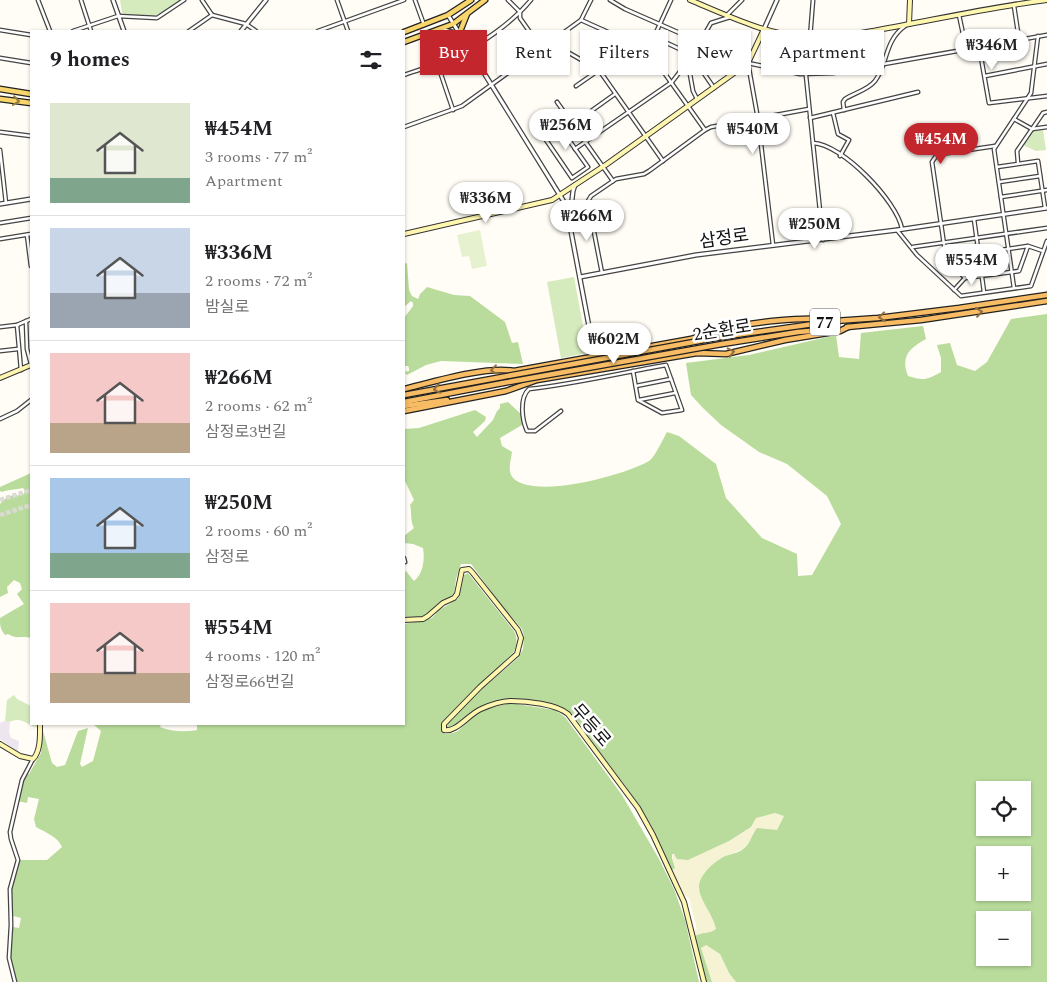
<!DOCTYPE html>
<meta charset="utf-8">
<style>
:root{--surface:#fff;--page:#f6f6f6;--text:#202124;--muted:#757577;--line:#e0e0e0;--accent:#c4262e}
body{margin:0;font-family:Spectral,"Noto Sans KR",serif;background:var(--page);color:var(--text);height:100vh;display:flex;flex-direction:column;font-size:19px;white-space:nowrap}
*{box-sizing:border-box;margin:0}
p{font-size:16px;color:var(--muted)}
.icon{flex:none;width:28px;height:28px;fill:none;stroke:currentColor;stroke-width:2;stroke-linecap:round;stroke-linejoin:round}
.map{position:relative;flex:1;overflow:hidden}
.side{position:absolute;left:30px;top:30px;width:375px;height:695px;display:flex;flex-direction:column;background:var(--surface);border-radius:0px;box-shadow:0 1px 4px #0004}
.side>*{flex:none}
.guide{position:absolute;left:420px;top:30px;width:475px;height:45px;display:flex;gap:10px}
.controls{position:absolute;left:976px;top:781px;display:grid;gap:10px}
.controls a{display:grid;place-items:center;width:55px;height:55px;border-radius:0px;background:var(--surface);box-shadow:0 1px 4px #0004;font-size:25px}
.price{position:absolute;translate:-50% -42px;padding:0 11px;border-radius:18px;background:#fff;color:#222;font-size:16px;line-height:32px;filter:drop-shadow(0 1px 2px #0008)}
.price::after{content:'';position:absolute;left:50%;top:30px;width:15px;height:11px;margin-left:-8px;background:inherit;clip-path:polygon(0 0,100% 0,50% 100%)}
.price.on{background:var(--accent);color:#fff}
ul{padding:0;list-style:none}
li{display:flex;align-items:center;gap:15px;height:125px;padding:0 20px}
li+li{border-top:1px solid var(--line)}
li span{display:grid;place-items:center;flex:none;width:140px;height:100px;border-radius:0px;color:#555}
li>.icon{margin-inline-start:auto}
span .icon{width:60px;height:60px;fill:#fffc;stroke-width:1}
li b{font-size:21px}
h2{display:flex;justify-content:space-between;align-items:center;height:60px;padding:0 20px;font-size:21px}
.tag{padding:0 18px;border-radius:0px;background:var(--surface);box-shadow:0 1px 4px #0004;font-size:18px;line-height:45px}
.tag.on{background:var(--accent);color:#fff}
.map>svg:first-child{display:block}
.industrial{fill:#eee6ef}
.farmland{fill:#f6f3d4}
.green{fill:#d5ebbd}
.forest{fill:#b9dc9c;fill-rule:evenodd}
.pitch{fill:#e6f2cf}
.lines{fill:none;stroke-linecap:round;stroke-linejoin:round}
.trunk-tunnel{stroke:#dbdad3;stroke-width:4.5;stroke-dasharray:4.5 2;stroke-linecap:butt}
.minor-casing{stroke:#444;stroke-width:5}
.tertiary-casing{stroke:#444;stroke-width:5.5}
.secondary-casing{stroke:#333;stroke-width:6}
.primary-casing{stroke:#222;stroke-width:7}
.trunk-casing{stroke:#222;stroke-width:7}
.minor{stroke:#fff;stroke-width:2.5}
.tertiary{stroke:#fff;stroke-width:3}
.secondary{stroke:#fff6b0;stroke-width:4}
.primary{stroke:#f9d66b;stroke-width:4.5}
.trunk{stroke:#f7bc64;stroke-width:4.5}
.trunk-bridge-casing{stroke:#222;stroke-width:7;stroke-linecap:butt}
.trunk-bridge{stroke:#f7bc64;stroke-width:4.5}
.oneway{stroke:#917d42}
.oneway2{stroke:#906f3f}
.labels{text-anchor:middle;stroke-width:5;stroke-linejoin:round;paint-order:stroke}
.shield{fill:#fff;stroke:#585858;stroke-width:1}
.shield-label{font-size:16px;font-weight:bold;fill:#111}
.street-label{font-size:18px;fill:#111;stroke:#fff}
</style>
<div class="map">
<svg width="1047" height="982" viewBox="0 0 1047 982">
<rect width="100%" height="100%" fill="#fffdf5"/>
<path class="industrial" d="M5 721 10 722 9 732 11 738 19 741 18 752 0 739V723Z"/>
<g class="farmland">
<path d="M775 813 784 816 777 830 753 832 752 839 743 849 721 858 704 874 699 885 702 899 714 919 716 930 712 933 700 934 695 936 694 931 697 929 689 898 684 895 672 870 675 868 672 854 688 860 729 841 751 827 755 818Z"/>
<path d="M706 945 720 954 729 973 736 982H712L701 948Z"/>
</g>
<g class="green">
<path d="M120 0H182C161 14 148 23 122 13Z"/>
<path d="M1043 130 1046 150 1036 151 1023 145 1033 131Z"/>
<path d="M1008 251 1010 264 981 268 979 255Z"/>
<path d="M574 277 588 353 561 358 547 282Z"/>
<path d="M14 695 17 699 31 706V724H37L38 727C31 727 25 720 17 720 12 720 10 723 5 721L7 700Z"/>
</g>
<g class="forest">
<path d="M407 263 409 290 412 296 418 299 420 294 427 287 454 295 470 296 505 322 512 343 518 342 523 364 441 361 426 365 407 375 404 372 409 371V368L408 366H404V318L413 306V303L411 301 404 307V264Z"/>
<path d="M1047 314V982H736L729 973 720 954 706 945 701 948 712 982H705L695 936C702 932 710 934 716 929 713 913 699 901 699 886 700 875 712 864 720 859 727 854 736 854 742 850 751 844 751 835 757 828L777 830 784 816 775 813 756 818 751 827 729 841 688 860 677 859 674 854H672V858L675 868 672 870C665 855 659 839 651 825 635 797 615 772 596 747 587 735 579 719 567 711 554 701 512 700 496 702 475 705 465 724 446 729L448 723 475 695 518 658 523 649 524 637 522 629 499 602 471 564H461L456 579 454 594 450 597 439 603 423 617 404 618V573L406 571 414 581C423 574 425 560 423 548L413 544 404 543V536L414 528C410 521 412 512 410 505L414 500 404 479V429L419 428 475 410 486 417 485 421 473 432 477 437 493 420 497 411 500 408V404L508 402 522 415V425L500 438 502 446 512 452C511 460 507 471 513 478 535 500 625 475 649 461 655 457 663 439 667 432L679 436 716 464 726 498 762 538 797 554 798 576 812 575 841 524 827 496 787 464 759 452 721 425 703 408 691 395 686 363 749 355 836 335 839 357 859 359 861 333 923 326 926 339C910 348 900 356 908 376 924 381 927 380 941 372V358L937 345 950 343 957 365 975 371 987 362 1011 319ZM985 790H1022V828H985ZM985 855H1022V892H985ZM985 920H1022V958H985Z"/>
<path d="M31 473V638C22 635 17 640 8 634L5 635C0 629 0 625 0 618L24 604 17 594 22 589 20 583 14 580 7 587 8 593 0 597V504L8 496 23 495 25 491 23 488C16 490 9 489 2 492L0 491V487Z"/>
<path d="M468 573 514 631C518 639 517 646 513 653L452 712 441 725 442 731 445 734 453 733 458 731 473 716 486 709 510 703 555 710 565 717 622 795 659 859 674 889 685 920 699 982H16L10 958 13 927 19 928 21 918 13 916 11 890 18 869 19 860H47L62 847C58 837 45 832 36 827L34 819 39 799 28 797 27 803 18 801 23 780 26 774H29L41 753 43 731 52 763 57 767 65 765 78 731 88 728 80 764 82 767 93 761 101 731 93 724H161L160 727C172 732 185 732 197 730V724H404V624L432 618 439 610 458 599 464 575Z"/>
</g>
<path class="pitch" d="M480 230 487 266 472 269 469 256 462 257 457 235Z"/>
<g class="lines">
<g class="trunk-tunnel">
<path d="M0 500 31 490"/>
<path d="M0 515 31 505"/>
</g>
<defs>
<g id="minor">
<path d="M38 0 50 31"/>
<path d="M81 0 91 31"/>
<path d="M202 0 212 15"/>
<path d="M337 0 348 31"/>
<path d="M415 0 424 25"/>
<path d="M508 0 520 12V18L541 48"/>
<path d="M610 0 625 9 748 63 800 74 833 73 1047 35"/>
<path d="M1014 6 1019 39"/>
<path d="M212 15 246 24 256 31"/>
<path d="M727 15 742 0"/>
<path d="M959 15 966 48"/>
<path d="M581 20 648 50 705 130"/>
<path d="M0 30 31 35"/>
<path d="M73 31 118 16 157 18 184 0"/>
<path d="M189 31 212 15"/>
<path d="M318 31 404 0"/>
<path d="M427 33 453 110"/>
<path d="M857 33 863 68"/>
<path d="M654 37 686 52"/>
<path d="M802 37 823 240"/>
<path d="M810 38 813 0"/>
<path d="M692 39 686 52 693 91 697 99"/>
<path d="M550 42 599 70 663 161"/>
<path d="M979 46 989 103 1047 96"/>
<path d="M648 50 671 0"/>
<path d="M692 56 714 88"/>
<path d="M0 58 31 63"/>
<path d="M748 63 758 119 773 245"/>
<path d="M587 64 603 30"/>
<path d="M404 75C420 69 437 65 452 58 479 46 512 23 531 0"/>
<path d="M985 76 1047 64"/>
<path d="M576 86 599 70 616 36"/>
<path d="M557 102 613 181"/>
<path d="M844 110 843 102 845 99C854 93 868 90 875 81 888 64 884 41 905 26"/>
<path d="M833 113 838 134 849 140 840 156"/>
<path d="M810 118 918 92"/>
<path d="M1014 119 1032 129 1047 127"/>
<path d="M573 124 615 94"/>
<path d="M559 126 588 167 572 178 544 137Z"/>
<path d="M404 127 462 106 581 20 591 0"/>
<path d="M0 132 31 136"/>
<path d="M813 143C842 144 897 201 902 229"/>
<path d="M995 146 941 154 936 156 932 162 946 258 965 278 1012 272 1019 271 1028 246"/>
<path d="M575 149 672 82 692 56 711 23 730 17"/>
<path d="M0 150 6 203"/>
<path d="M1018 163 1017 151 1043 113 1047 112"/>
<path d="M997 167 1038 161 1045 208"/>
<path d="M999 182 1040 176"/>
<path d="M1001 197 1047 190"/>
<path d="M974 219 984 292"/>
<path d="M0 223 31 218"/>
<path d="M897 230 917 255 961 296 1031 286 1047 241"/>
<path d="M27 235 31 266"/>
<path d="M0 239 31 234"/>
<path d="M913 247 1047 228"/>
<path d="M946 258 1028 246 1043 251"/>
<path d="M602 273 588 201 591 196 616 179 644 174 649 171 705 130 711 127 809 109"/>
<path d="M1014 288 994 149 1031 93 1038 36"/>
<path d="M954 290 965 278"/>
<path d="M26 321 27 349 31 364"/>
<path d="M17 325 21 370"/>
<path d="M0 327 17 325 31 319"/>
<path d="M0 351 18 349"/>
<path d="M636 386 671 379"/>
<path d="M639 400 675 393"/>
<path d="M561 411 535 431H527C522 420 519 398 529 389 575 384 620 373 666 365L682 410 662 413 638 400 633 371"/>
<path d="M0 419 17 411 31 400"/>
<path d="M404 558 405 562"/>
<path d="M15 982 9 958 11 925 10 889 18 860 11 839 10 832 22 780 33 759"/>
</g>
<g id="tertiary">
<path d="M113 0 124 31"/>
<path d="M448 15 566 205 595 358"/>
<path d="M441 29 459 34"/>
<path d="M764 29 777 0"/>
<path d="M241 31 266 0"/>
<path d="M0 204 31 199"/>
<path d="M570 216 573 191 575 185"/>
<path d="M580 277 696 255 897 230 1047 208"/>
</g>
<g id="secondary">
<path d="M690 0C726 15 763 33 802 37 827 40 853 34 878 30 934 20 990 7 1047 0"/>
<path d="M909 24 910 0"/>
<path d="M404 234 552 200 607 164 748 63 764 29"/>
<path d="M0 378 31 365"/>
<path d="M404 620 423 619 428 616 443 603 454 598 457 594 462 570 469 569 472 572 518 630 521 638 517 654 480 687 444 724V730C456 733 469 714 481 709 490 705 501 701 511 701 527 701 556 704 568 714L638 808 653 835 684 902 704 982"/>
<path d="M0 744 20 756 33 759C41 751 40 734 40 724"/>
</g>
<g id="primary">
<path d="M404 32 448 15 471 0"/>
<path d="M459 34 467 14"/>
<path d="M404 42 453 24 485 0"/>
<path d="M0 89 31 94"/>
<path d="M0 99 31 103"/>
</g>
<g id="trunk">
<path d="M847 327 921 320 1047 301"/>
<path d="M721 337 835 321 878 318 959 308 1047 295"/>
<path d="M722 344 798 332 834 329"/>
<path d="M551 372 664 350"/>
<path d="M404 389C433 382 485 366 514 371L691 339C701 336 710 332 720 329 749 323 807 315 835 321"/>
<path d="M404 395 502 377"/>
<path d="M404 402 503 383"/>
<path d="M404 406 447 400"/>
<path d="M404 411 506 391 537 380 697 353 726 354 785 340 840 331 848 327"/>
</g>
</defs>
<use href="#minor" class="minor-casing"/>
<use href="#tertiary" class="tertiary-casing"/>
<use href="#secondary" class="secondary-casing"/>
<use href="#primary" class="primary-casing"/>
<use href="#trunk" class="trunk-casing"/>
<use href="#minor" class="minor"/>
<use href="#tertiary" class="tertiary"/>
<use href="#secondary" class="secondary"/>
<use href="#primary" class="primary"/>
<use href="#trunk" class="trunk"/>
<defs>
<g id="trunk-bridge">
<path d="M502 377 721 337"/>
<path d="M503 383 722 344"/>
</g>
</defs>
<use href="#trunk-bridge" class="trunk-bridge-casing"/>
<use href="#trunk-bridge" class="trunk-bridge"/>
</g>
<defs><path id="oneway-chevron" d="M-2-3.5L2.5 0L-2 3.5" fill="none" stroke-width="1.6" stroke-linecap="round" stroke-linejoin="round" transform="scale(1.25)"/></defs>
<use class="oneway" href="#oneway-chevron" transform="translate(16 101) rotate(8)"/>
<g class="oneway2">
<use href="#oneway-chevron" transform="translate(979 312) rotate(-8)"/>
<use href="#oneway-chevron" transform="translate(882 317) rotate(174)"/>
<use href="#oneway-chevron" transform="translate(731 352) rotate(-13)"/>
<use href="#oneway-chevron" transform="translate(494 370) rotate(173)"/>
<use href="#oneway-chevron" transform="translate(437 389) rotate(170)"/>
</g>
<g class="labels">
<rect class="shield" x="810" y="308.5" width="30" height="27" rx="4"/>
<g class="shield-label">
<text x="825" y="328">77</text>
</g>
<g class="street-label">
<text transform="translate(724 238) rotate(-8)" y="6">삼정로</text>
<text transform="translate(722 330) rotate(-9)" y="6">2순환로</text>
<text transform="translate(591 725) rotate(49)" y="6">무등로</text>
</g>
</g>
</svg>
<div class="controls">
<a><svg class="icon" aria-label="locate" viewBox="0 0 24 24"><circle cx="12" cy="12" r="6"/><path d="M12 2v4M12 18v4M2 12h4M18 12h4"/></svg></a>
<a>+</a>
<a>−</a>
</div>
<b class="price" style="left:992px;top:71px">₩346M</b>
<b class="price" style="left:566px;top:151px">₩256M</b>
<b class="price" style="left:753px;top:155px">₩540M</b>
<b class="price on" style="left:941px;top:165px">₩454M</b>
<b class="price" style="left:486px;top:224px">₩336M</b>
<b class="price" style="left:587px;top:242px">₩266M</b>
<b class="price" style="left:815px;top:250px">₩250M</b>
<b class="price" style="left:972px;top:286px">₩554M</b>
<b class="price" style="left:614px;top:365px">₩602M</b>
<div class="guide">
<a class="tag on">Buy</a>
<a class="tag">Rent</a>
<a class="tag">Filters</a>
<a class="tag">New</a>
<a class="tag">Apartment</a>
</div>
<section class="side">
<h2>9 homes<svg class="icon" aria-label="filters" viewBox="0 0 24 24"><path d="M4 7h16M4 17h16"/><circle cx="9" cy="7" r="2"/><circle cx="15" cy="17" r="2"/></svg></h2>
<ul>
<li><span style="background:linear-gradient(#dfe7d0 75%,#7fa58c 0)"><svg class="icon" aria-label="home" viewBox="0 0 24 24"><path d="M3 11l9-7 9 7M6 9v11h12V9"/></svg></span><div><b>₩454M</b><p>3 rooms · 77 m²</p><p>Apartment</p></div></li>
<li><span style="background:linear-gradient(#c9d6e8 65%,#9aa5b1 0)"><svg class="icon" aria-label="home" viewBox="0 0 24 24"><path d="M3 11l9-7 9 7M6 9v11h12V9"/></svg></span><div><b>₩336M</b><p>2 rooms · 72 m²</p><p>밤실로</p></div></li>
<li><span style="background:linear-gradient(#f6c9c9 70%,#b9a48a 0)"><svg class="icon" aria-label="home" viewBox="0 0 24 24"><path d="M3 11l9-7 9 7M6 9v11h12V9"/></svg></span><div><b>₩266M</b><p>2 rooms · 62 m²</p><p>삼정로3번길</p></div></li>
<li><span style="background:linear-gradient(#a9c7e8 75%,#7fa58c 0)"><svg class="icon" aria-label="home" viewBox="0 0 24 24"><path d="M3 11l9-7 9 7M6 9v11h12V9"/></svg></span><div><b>₩250M</b><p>2 rooms · 60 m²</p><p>삼정로</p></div></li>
<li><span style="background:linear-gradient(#f6c9c9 70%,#b9a48a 0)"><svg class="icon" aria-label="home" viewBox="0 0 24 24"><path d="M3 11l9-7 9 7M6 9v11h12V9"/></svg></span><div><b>₩554M</b><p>4 rooms · 120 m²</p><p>삼정로66번길</p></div></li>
</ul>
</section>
</div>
